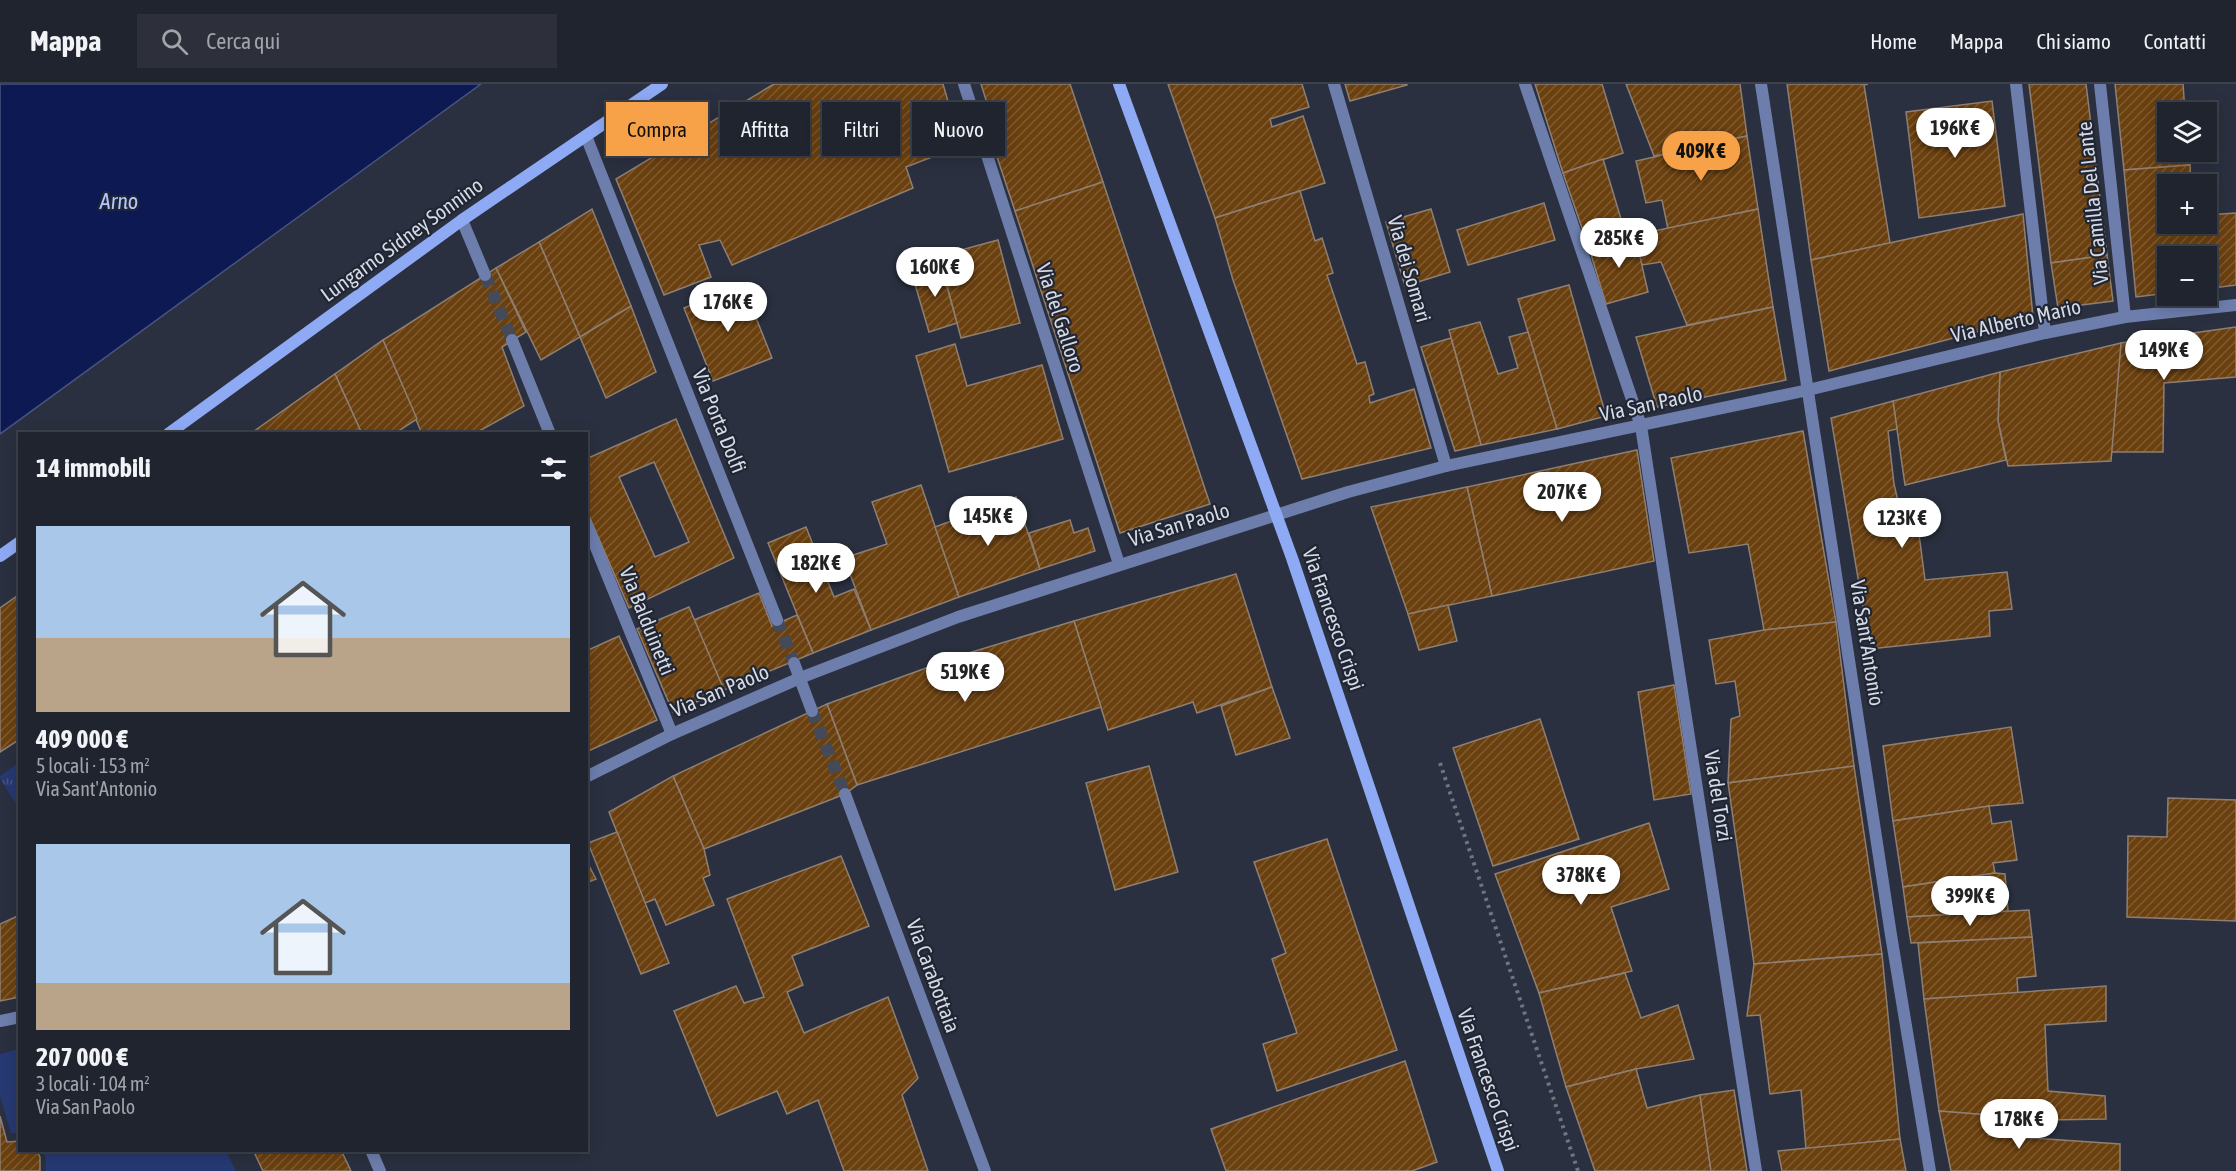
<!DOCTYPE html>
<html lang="it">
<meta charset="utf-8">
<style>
:root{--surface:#20242f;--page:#2d303b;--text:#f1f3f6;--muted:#a2a4aa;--line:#3d414b;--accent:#f7a149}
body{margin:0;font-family:"Asap Condensed",sans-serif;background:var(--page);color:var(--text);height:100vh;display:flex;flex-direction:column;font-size:22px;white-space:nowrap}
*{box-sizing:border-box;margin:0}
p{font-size:20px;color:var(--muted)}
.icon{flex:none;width:33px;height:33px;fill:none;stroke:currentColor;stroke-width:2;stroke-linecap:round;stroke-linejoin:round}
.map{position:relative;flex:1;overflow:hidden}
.sheet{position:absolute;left:18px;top:348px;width:570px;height:720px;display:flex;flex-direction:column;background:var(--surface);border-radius:0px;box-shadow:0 3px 15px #0003,0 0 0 2px var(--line)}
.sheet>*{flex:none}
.top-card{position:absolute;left:606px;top:18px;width:570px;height:54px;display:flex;gap:12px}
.controls{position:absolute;left:2157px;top:18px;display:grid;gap:12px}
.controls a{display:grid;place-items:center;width:60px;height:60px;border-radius:0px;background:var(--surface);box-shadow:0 3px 15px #0003,0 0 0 2px var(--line);font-size:30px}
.price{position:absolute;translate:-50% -51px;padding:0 14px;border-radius:21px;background:#fff;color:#222;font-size:20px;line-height:39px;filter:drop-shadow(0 2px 3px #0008)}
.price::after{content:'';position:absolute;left:50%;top:36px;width:18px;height:14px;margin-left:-9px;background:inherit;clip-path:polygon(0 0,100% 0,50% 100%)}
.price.active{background:var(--accent);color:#111}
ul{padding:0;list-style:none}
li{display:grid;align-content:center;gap:12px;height:318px;padding:0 18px}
li span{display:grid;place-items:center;height:186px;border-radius:0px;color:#555}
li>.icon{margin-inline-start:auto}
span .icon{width:108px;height:108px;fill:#fffc;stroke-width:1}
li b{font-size:26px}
h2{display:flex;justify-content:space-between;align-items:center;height:72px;padding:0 18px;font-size:26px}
.pill{padding:0 21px;border-radius:0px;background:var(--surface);box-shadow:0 3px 15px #0003,0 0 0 2px var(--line);font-size:21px;line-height:54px}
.pill.active{background:var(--accent);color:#111}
header{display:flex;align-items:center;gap:36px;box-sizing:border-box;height:84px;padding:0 30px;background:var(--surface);border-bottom:2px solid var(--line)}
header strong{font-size:28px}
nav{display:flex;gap:33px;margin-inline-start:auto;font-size:21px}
.search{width:420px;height:54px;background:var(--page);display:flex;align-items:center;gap:15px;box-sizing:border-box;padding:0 21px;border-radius:0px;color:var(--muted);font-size:22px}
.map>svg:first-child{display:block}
.grass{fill:#273973}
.park{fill:url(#park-tufts)}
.water{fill:#0d1952;stroke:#49537e;stroke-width:1.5}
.building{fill:url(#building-hatch);stroke:#8f7f72;stroke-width:1.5;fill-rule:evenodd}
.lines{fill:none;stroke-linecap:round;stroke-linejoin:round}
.street-tunnel{stroke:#444a58;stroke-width:12;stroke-dasharray:12 6;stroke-linecap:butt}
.path{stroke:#6f7481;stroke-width:4;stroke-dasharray:3 4.5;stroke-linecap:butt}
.street{stroke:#6d7ead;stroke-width:12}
.secondary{stroke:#8faaf5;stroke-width:12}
.labels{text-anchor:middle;stroke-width:4.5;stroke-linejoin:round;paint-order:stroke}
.street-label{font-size:21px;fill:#d6dae4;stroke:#202634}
.water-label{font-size:22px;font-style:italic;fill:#b2c8ff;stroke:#202634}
</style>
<header>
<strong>Mappa</strong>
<div class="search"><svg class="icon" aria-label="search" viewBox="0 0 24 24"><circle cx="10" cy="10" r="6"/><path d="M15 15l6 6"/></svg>Cerca qui</div>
<nav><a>Home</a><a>Mappa</a><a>Chi siamo</a><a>Contatti</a></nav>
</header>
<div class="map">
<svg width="2236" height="1087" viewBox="0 0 2236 1087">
<defs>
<pattern id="park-tufts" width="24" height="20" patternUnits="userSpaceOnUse" patternTransform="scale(1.5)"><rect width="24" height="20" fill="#273973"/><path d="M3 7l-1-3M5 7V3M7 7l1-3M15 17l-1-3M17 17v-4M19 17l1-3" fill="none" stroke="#465587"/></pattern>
<pattern id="building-hatch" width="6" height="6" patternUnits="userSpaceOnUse" patternTransform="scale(1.5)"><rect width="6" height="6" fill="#6b400f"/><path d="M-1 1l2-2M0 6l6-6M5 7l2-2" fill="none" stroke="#7f5b32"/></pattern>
</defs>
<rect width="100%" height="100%" fill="#2a303f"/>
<g class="grass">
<path d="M19 965V1049H11L0 1012V970Z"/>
<path d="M116 1066 122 1070 135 1066 226 1067 236 1087H46L45 1072 41 1067Z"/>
</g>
<path class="park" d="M19 679V725L0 694V692Z"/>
<path class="water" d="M0 0H481L0 350Z"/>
<g class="building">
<path d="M774 0H943L961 62 906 83 913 104 732 181 720 156 699 161 711 193 664 211 616 95Z"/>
<path d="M981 0H1070L1103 98 1015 127 980 22 987 19Z"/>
<path d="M1168 0H1302L1309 23 1270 35 1272 43 1303 32 1325 99 1215 134Z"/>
<path d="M1345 0H1407V1L1350 17Z"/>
<path d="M1535 0H1602L1623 69 1563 89Z"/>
<path d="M1626 0H1740L1747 52 1654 72Z"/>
<path d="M1787 0H1868L1864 1 1890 159 1811 176Z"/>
<path d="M2029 0H2086L2107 171 2051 179Z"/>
<path d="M2115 0H2183L2185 28H2168V68H2188L2190 81 2124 86Z"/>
<path d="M1992 17 2005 122 1919 134 1906 28Z"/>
<path d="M1747 52 1758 125 1668 145 1662 116 1646 119 1636 77Z"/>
<path d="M1603 75 1627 155 1589 164 1563 89Z"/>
<path d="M2190 81 2191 100H2168V140H2206V131L2236 129V201L2206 205V172H2168V209L2136 213 2124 86Z"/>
<path d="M1103 98 1210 420 1120 449 1015 127Z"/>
<path d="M1300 107 1315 157 1322 154 1333 189 1327 191 1357 280 1365 278 1374 310 1369 312 1370 319 1414 305 1431 364 1302 395 1233 196 1215 134Z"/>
<path d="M1544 119 1555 156 1468 181 1457 146Z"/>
<path d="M592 125 631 222 580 253 539 158Z"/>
<path d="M1431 125 1450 188 1405 202 1386 138Z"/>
<path d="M1758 125 1773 223 1687 241 1661 178 1642 181 1635 151Z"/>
<path d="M2023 130 2033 233 1829 287 1811 176Z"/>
<path d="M1635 151 1648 208 1606 220 1589 164Z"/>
<path d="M998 156 1020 239 961 254 939 172Z"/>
<path d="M539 158 580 253 541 276 496 184Z"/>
<path d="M2107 171 2113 217 2058 224 2051 179Z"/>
<path d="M941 181 957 239 929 248 912 190Z"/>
<path d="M496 184 526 248 502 263 524 322 474 350H422L383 256Z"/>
<path d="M743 201 772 274 713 297 684 224Z"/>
<path d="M1569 201 1606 332 1557 345 1518 215Z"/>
<path d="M631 222 656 288 606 314 580 253Z"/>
<path d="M1773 223 1786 296 1657 323 1636 253Z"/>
<path d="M1480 238 1498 290 1518 284 1509 253 1528 248 1557 345 1481 361 1449 246Z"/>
<path d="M2236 243V293L2164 299 2163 368H2111L2121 259Z"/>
<path d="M1451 254 1481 361 1455 367 1421 263Z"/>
<path d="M383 256 417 335 394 350H362L335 290Z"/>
<path d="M2121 259 2111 377 2008 382 1998 337 2000 288Z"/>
<path d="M955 260 967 302 1042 281 1063 355 949 388 916 272Z"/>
<path d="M2000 288 1998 337 2006 376 1905 401 1893 317Z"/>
<path d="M335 290 362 350H250Z"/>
<path d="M1893 317 1897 345 1888 347 1894 400 1903 439 1917 435 1925 496 2007 488 2012 525 1989 527 1990 552 1870 565 1831 334Z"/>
<path d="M676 335 734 474 629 524 586 425V375ZM654 378 689 458 655 473 619 393Z"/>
<path d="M1803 347 1836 538 1764 546 1748 460 1689 469 1671 374Z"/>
<path d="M1637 366 1654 477 1492 512 1467 403Z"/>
<path d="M921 401 959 513 871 546 844 474 887 460 872 418Z"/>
<path d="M1467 403 1492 512 1408 530 1371 423Z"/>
<path d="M1016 413 1040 485 959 513 935 443Z"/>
<path d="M1070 436 1074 449 1088 444 1095 467 1040 485 1029 449Z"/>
<path d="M806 443 834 513 854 505 871 546 813 569 768 459Z"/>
<path d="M1236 490 1272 603 1197 629 1193 618 1108 646 1074 537Z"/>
<path d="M759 509 772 542 797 531 813 569 724 606 694 536Z"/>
<path d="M20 510V655L0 668V524Z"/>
<path d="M1448 521 1457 557 1419 566 1408 530Z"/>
<path d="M689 523 724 606 673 628 637 545Z"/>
<path d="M1074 537 1101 623 857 701 827 620 962 571Z"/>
<path d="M1836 538 1854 682 1728 699 1731 635 1740 632 1735 597 1716 600 1709 556 1764 546Z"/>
<path d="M619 552 657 636 586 668V567Z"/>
<path d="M1674 601 1691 710 1654 716 1638 608Z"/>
<path d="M1272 603 1290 654 1236 671 1221 622Z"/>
<path d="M827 620 857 701 845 710 704 765 673 692Z"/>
<path d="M1540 635 1579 755 1493 782 1453 664Z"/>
<path d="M2011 643 2023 719 1989 722 1893 737 1883 662Z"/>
<path d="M1149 682 1178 788 1115 806 1086 699Z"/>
<path d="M1854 682 1882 870 1754 880 1728 699Z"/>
<path d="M673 692 704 765 710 791 703 794 714 821 666 841 655 815 645 819 609 728Z"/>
<path d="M2168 714 2236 716V837L2127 833 2128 752 2167 753Z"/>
<path d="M1989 722 1992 740 2011 737 2017 776 1993 779 1995 789 1903 803 1893 737Z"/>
<path d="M1649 739 1669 805 1611 823 1632 887 1539 909 1495 790Z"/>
<path d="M617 748 669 879 641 890 588 759Z"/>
<path d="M1327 755 1397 966 1277 1007 1263 960 1297 949 1272 875 1286 869 1254 778Z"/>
<path d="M841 772 869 842 792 872 803 901 787 908 804 949 888 913 918 994 902 1011 928 1087H844L818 1016 787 1030 777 1007 717 1032 674 927 736 902 744 919 764 913 727 815Z"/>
<path d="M586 776 596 795 586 799Z"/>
<path d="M1995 789 2005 790 2008 827 1907 833 1903 803Z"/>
<path d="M2029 826 2032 853 1911 859 1907 833Z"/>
<path d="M20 831V913L0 917V840Z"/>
<path d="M2032 853 2036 892 2017 894 2018 910 1924 915 1918 859Z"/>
<path d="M1882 870 1900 1055 1806 1065 1801 1006 1770 1010 1760 931 1747 932 1754 880Z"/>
<path d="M1625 889 1641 934 1678 921 1694 975 1636 985 1566 1003 1539 909Z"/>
<path d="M2106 902V937L2045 941 2048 1007 2105 1012 2106 1035 2047 1036 1939 1027 1924 915Z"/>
<path d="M1405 977 1437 1078 1412 1087H1226L1211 1045Z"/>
<path d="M1636 985 1647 1024 1700 1011 1711 1087H1595L1566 1003Z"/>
<path d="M1734 1006 1747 1087H1711L1700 1011Z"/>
<path d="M1939 1027 1989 1031 1988 1051 2120 1060V1087H1951Z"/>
<path d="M0 1032 7 1058 20 1057V1066H36L40 1073V1087H0Z"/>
<path d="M1900 1055 1906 1087H1782L1778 1067Z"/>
<path d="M253 1066H341L351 1087H263Z"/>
</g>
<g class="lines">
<g class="street-tunnel">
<path d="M485 191 512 256"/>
<path d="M777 536 794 579"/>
<path d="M812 627 845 710"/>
</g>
<path class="path" d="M1440 679 1578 1087"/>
<g class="street">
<path d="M964 0 1119 480"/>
<path d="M1334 0 1446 382"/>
<path d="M1525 0 1641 342 1756 1087"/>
<path d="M1761 0 1891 851 1930 1087"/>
<path d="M2016 0 2045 249"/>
<path d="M2100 0 2125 233"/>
<path d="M586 52 777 536"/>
<path d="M462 136 485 191"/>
<path d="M512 256 550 350"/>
<path d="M586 439 672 650"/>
<path d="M794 579 812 627"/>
<path d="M586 693 672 650 800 594 958 533 1348 408 1446 382 1808 306 2045 249 2125 233 2236 221"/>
<path d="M845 710 985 1087"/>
<path d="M0 937 20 933"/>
<path d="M371 1066 380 1087"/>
</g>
<g class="secondary">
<path d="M1119 0 1292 474 1498 1087"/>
<path d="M168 350 462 136 662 0"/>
<path d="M0 472 20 458"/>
</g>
</g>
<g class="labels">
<g class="street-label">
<text transform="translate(2093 119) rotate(-96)" y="7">Via Camilla Del Lante</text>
<text transform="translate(402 156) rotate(-36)" y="7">Lungarno Sidney Sonnino</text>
<text transform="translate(1409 185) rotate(74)" y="7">Via dei Somari</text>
<text transform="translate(1060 234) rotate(72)" y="7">Via del Galloro</text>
<text transform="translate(2016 237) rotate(-13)" y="7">Via Alberto Mario</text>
<text transform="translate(1651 320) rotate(-12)" y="7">Via San Paolo</text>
<text transform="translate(719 337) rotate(68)" y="7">Via Porta Dolfi</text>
<text transform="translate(1179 441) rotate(-17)" y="7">Via San Paolo</text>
<text transform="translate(1333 535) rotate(71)" y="7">Via Francesco Crispi</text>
<text transform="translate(647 537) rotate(68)" y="7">Via Balduinetti</text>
<text transform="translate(1867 559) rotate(81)" y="7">Via Sant'Antonio</text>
<text transform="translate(720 607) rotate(-23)" y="7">Via San Paolo</text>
<text transform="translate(1718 712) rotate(81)" y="7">Via del Torzi</text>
<text transform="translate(933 892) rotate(70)" y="7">Via Carabottaia</text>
<text transform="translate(1488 996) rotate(71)" y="7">Via Francesco Crispi</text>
</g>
<g class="water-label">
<text x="119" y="125">Arno</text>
</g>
</g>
</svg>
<div class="controls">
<a><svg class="icon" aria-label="layers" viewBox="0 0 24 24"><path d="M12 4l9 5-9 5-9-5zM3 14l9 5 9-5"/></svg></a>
<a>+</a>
<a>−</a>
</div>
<b class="price" style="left:1955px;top:75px">196K €</b>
<b class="price active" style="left:1701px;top:98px">409K €</b>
<b class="price" style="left:1619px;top:185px">285K €</b>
<b class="price" style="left:935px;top:214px">160K €</b>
<b class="price" style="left:728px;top:249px">176K €</b>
<b class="price" style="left:2164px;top:297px">149K €</b>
<b class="price" style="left:1562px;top:439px">207K €</b>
<b class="price" style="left:988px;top:463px">145K €</b>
<b class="price" style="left:1902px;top:465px">123K €</b>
<b class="price" style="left:816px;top:510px">182K €</b>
<b class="price" style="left:965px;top:619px">519K €</b>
<b class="price" style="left:1581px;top:822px">378K €</b>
<b class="price" style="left:1970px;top:843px">399K €</b>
<b class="price" style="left:2019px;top:1066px">178K €</b>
<div class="top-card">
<a class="pill active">Compra</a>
<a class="pill">Affitta</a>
<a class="pill">Filtri</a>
<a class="pill">Nuovo</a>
</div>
<section class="sheet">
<h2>14 immobili<svg class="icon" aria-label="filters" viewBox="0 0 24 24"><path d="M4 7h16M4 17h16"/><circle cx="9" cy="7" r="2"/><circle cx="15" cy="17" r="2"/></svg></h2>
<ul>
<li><span style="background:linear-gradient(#a9c7e8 60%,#b9a48a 0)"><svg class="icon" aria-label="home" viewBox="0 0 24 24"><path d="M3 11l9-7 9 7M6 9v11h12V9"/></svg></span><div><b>409 000 €</b><p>5 locali · 153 m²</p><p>Via Sant'Antonio</p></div></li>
<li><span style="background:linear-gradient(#a9c7e8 75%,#b9a48a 0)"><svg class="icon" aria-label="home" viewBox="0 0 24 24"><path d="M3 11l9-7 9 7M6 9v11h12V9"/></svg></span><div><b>207 000 €</b><p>3 locali · 104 m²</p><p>Via San Paolo</p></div></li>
</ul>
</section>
</div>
